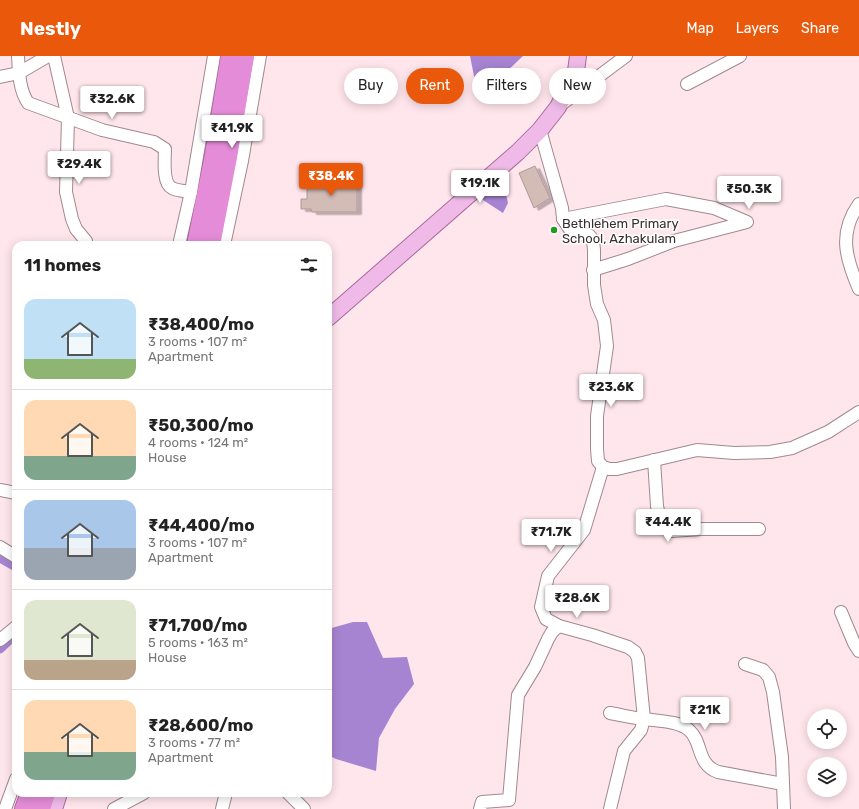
<!DOCTYPE html>
<meta charset="utf-8">
<style>
:root{--surface:#fff;--page:#f6f6f6;--text:#222;--muted:#767676;--line:#e0e0e0;--accent:#ea580c}
body{margin:0;font-family:Rubik,sans-serif;background:var(--page);color:var(--text);height:100vh;display:flex;flex-direction:column;font-size:15px;white-space:nowrap}
*{box-sizing:border-box;margin:0}
p{font-size:13px;color:var(--muted)}
.icon{flex:none;width:22px;height:22px;fill:none;stroke:currentColor;stroke-width:2;stroke-linecap:round;stroke-linejoin:round}
.map{position:relative;flex:1;overflow:hidden}
.side{position:absolute;left:12px;top:185px;width:320px;height:556px;display:flex;flex-direction:column;background:var(--surface);border-radius:12px;box-shadow:0 2px 10px #0003}
.side>*{flex:none}
.top-card{position:absolute;left:344px;top:12px;width:380px;height:36px;display:flex;gap:8px}
.controls{position:absolute;left:807px;top:653px;display:grid;gap:8px}
.controls a{display:grid;place-items:center;width:40px;height:40px;border-radius:50%;background:var(--surface);box-shadow:0 2px 10px #0003;font-size:20px}
.price{position:absolute;translate:-50% -34px;padding:0 9px;border-radius:4px;background:#fff;color:#222;font-size:13px;line-height:26px;filter:drop-shadow(0 1px 2px #0008)}
.price::after{content:'';position:absolute;left:50%;top:24px;width:12px;height:9px;margin-left:-6px;background:inherit;clip-path:polygon(0 0,100% 0,50% 100%)}
.price.active{background:var(--accent);color:#fff}
ul{padding:0;list-style:none}
li{display:flex;align-items:center;gap:12px;height:100px;padding:0 12px}
li+li{border-top:1px solid var(--line)}
li span{display:grid;place-items:center;flex:none;width:112px;height:80px;border-radius:12px;color:#555}
li>.icon{margin-inline-start:auto}
span .icon{width:48px;height:48px;fill:#fffc;stroke-width:1}
li b{font-size:17px}
h2{display:flex;justify-content:space-between;align-items:center;height:48px;padding:0 12px;font-size:17px}
.tag{padding:0 14px;border-radius:18px;background:var(--surface);box-shadow:0 2px 10px #0003;font-size:14px;line-height:36px}
.tag.active{background:var(--accent);color:#fff}
header{display:flex;align-items:center;gap:24px;box-sizing:border-box;height:56px;padding:0 20px;background:var(--accent);color:#fff}
header strong{font-size:19px}
nav{display:flex;gap:22px;margin-inline-start:auto;font-size:14px}
.map>svg:first-child{display:block}
.water{fill:#a784d2}
.lines{fill:none;stroke-linecap:round;stroke-linejoin:round}
.canal{stroke:#a784d2;stroke-width:9}
.building{fill:#d3bbb6;stroke:#b09994;filter:url(#shadow)}
.minor-casing{stroke:#a0898f;stroke-width:14}
.major-casing{stroke:#a86b9d;stroke-width:18}
.highway-casing{stroke:#a86b9d;stroke-width:20}
.minor{stroke:#fff;stroke-width:12}
.major{stroke:#efbae8;stroke-width:16}
.highway{stroke:#e58cd8;stroke-width:18}
.poi-dot{fill:#229829;stroke:#fff;stroke-width:1.5}
.labels{text-anchor:middle;stroke-width:3;stroke-linejoin:round;paint-order:stroke}
.poi-label{font-size:13px;fill:#372e30;stroke:#fff;text-anchor:start}
</style>
<header>
<strong>Nestly</strong>
<nav><a>Map</a><a>Layers</a><a>Share</a></nav>
</header>
<div class="map">
<svg width="859" height="753" viewBox="0 0 859 753">
<defs>
<filter id="shadow"><feDropShadow dx="4.5" dy="2.5" stdDeviation="0" flood-color="#0004"/></filter>
</defs>
<rect width="100%" height="100%" fill="#ffe6ec"/>
<g class="water">
<path d="M470 0H523L505 17 477 35Z"/>
<path d="M502 120 508 147 503 157 483 144 479 138Z"/>
<path d="M353 566H367L383 602 407 601 414 628 395 653 379 682 376 715 336 703 328 699V573Z"/>
</g>
<g class="lines">
<g class="canal">
<path d="M0 502 16 511"/>
<path d="M0 593 16 578"/>
</g>
</g>
<g class="building">
<path d="M535 110 550 142 534 152 519 117Z"/>
<path d="M307 125 357 126V156H312L311 153H301V143H307Z"/>
</g>
<g class="lines">
<defs>
<g id="minor">
<path d="M18 0C19 17 19 33 28 47L102 74 154 86 165 93C165 102 162 127 172 132 177 135 186 135 191 136"/>
<path d="M54 0 68 62 66 136 72 163 76 173 86 185 85 189"/>
<path d="M0 21 19 17 48 0"/>
<path d="M687 28 740 0"/>
<path d="M559 50 626 0"/>
<path d="M540 74 562 152 563 163 569 172 579 178 589 179 593 184 594 194V229L597 248 604 264 607 290 597 360V393L598 405 603 411 609 413H617L697 394 734 397 770 396 792 392 828 376 859 356"/>
<path d="M859 148C838 177 846 203 859 233"/>
<path d="M563 163 666 143 714 152 747 166 674 185 628 203 593 214"/>
<path d="M179 189 191 136 214 0"/>
<path d="M224 189 242 105 260 0"/>
<path d="M654 404 657 450 660 464 664 472 671 475 701 473H759"/>
<path d="M0 434 16 437"/>
<path d="M0 491 16 501"/>
<path d="M841 556 854 587 859 595"/>
<path d="M559 570 546 563 541 551 548 520 584 474 603 411"/>
<path d="M0 584 16 571"/>
<path d="M745 608 763 614 769 621 773 636 782 701 784 753"/>
<path d="M610 657C622 659 633 662 644 663 658 665 679 665 689 674 703 686 696 708 718 716L783 728"/>
<path d="M288 737 304 753"/>
<path d="M5 753 16 723"/>
<path d="M114 753 144 737"/>
<path d="M222 753 226 737"/>
<path d="M480 753 482 746 509 744 518 639 535 611 548 583 552 576 559 570 592 579 628 591 635 596 638 602 644 663 641 674 624 695 610 753"/>
</g>
<g id="major">
<path d="M328 262 518 96 540 74 558 51 576 15 578 0"/>
<path d="M54 753 59 737"/>
</g>
<g id="highway">
<path d="M196 189 214 99 230 0"/>
<path d="M211 189 228 101 245 0"/>
<path d="M24 753 30 737"/>
<path d="M41 753 46 737"/>
</g>
</defs>
<use href="#minor" class="minor-casing"/>
<use href="#major" class="major-casing"/>
<use href="#highway" class="highway-casing"/>
<use href="#minor" class="minor"/>
<use href="#major" class="major"/>
<use href="#highway" class="highway"/>
</g>
<circle class="poi-dot" cx="554" cy="174" r="4"/>
<g class="labels">
<g class="poi-label">
<text x="562" y="172">Bethlehem Primary<tspan x="562" dy="15">School, Azhakulam</tspan></text>
</g>
</g>
</svg>
<div class="controls">
<a><svg class="icon" aria-label="locate" viewBox="0 0 24 24"><circle cx="12" cy="12" r="6"/><path d="M12 2v4M12 18v4M2 12h4M18 12h4"/></svg></a>
<a><svg class="icon" aria-label="layers" viewBox="0 0 24 24"><path d="M12 4l9 5-9 5-9-5zM3 14l9 5 9-5"/></svg></a>
</div>
<b class="price" style="left:112px;top:64px">₹32.6K</b>
<b class="price" style="left:232px;top:93px">₹41.9K</b>
<b class="price" style="left:79px;top:129px">₹29.4K</b>
<b class="price active" style="left:331px;top:141px">₹38.4K</b>
<b class="price" style="left:480px;top:148px">₹19.1K</b>
<b class="price" style="left:749px;top:154px">₹50.3K</b>
<b class="price" style="left:611px;top:352px">₹23.6K</b>
<b class="price" style="left:668px;top:487px">₹44.4K</b>
<b class="price" style="left:551px;top:497px">₹71.7K</b>
<b class="price" style="left:577px;top:563px">₹28.6K</b>
<b class="price" style="left:705px;top:675px">₹21K</b>
<div class="top-card">
<a class="tag">Buy</a>
<a class="tag active">Rent</a>
<a class="tag">Filters</a>
<a class="tag">New</a>
</div>
<section class="side">
<h2>11 homes<svg class="icon" aria-label="filters" viewBox="0 0 24 24"><path d="M4 7h16M4 17h16"/><circle cx="9" cy="7" r="2"/><circle cx="15" cy="17" r="2"/></svg></h2>
<ul>
<li><span style="background:linear-gradient(#bfe0f5 75%,#8fb573 0)"><svg class="icon" aria-label="home" viewBox="0 0 24 24"><path d="M3 11l9-7 9 7M6 9v11h12V9"/></svg></span><div><b>₹38,400/mo</b><p>3 rooms · 107 m²</p><p>Apartment</p></div></li>
<li><span style="background:linear-gradient(#ffd9b3 70%,#7fa58c 0)"><svg class="icon" aria-label="home" viewBox="0 0 24 24"><path d="M3 11l9-7 9 7M6 9v11h12V9"/></svg></span><div><b>₹50,300/mo</b><p>4 rooms · 124 m²</p><p>House</p></div></li>
<li><span style="background:linear-gradient(#a9c7e8 60%,#9aa5b1 0)"><svg class="icon" aria-label="home" viewBox="0 0 24 24"><path d="M3 11l9-7 9 7M6 9v11h12V9"/></svg></span><div><b>₹44,400/mo</b><p>3 rooms · 107 m²</p><p>Apartment</p></div></li>
<li><span style="background:linear-gradient(#dfe7d0 75%,#b9a48a 0)"><svg class="icon" aria-label="home" viewBox="0 0 24 24"><path d="M3 11l9-7 9 7M6 9v11h12V9"/></svg></span><div><b>₹71,700/mo</b><p>5 rooms · 163 m²</p><p>House</p></div></li>
<li><span style="background:linear-gradient(#ffd9b3 65%,#7fa58c 0)"><svg class="icon" aria-label="home" viewBox="0 0 24 24"><path d="M3 11l9-7 9 7M6 9v11h12V9"/></svg></span><div><b>₹28,600/mo</b><p>3 rooms · 77 m²</p><p>Apartment</p></div></li>
</ul>
</section>
</div>
